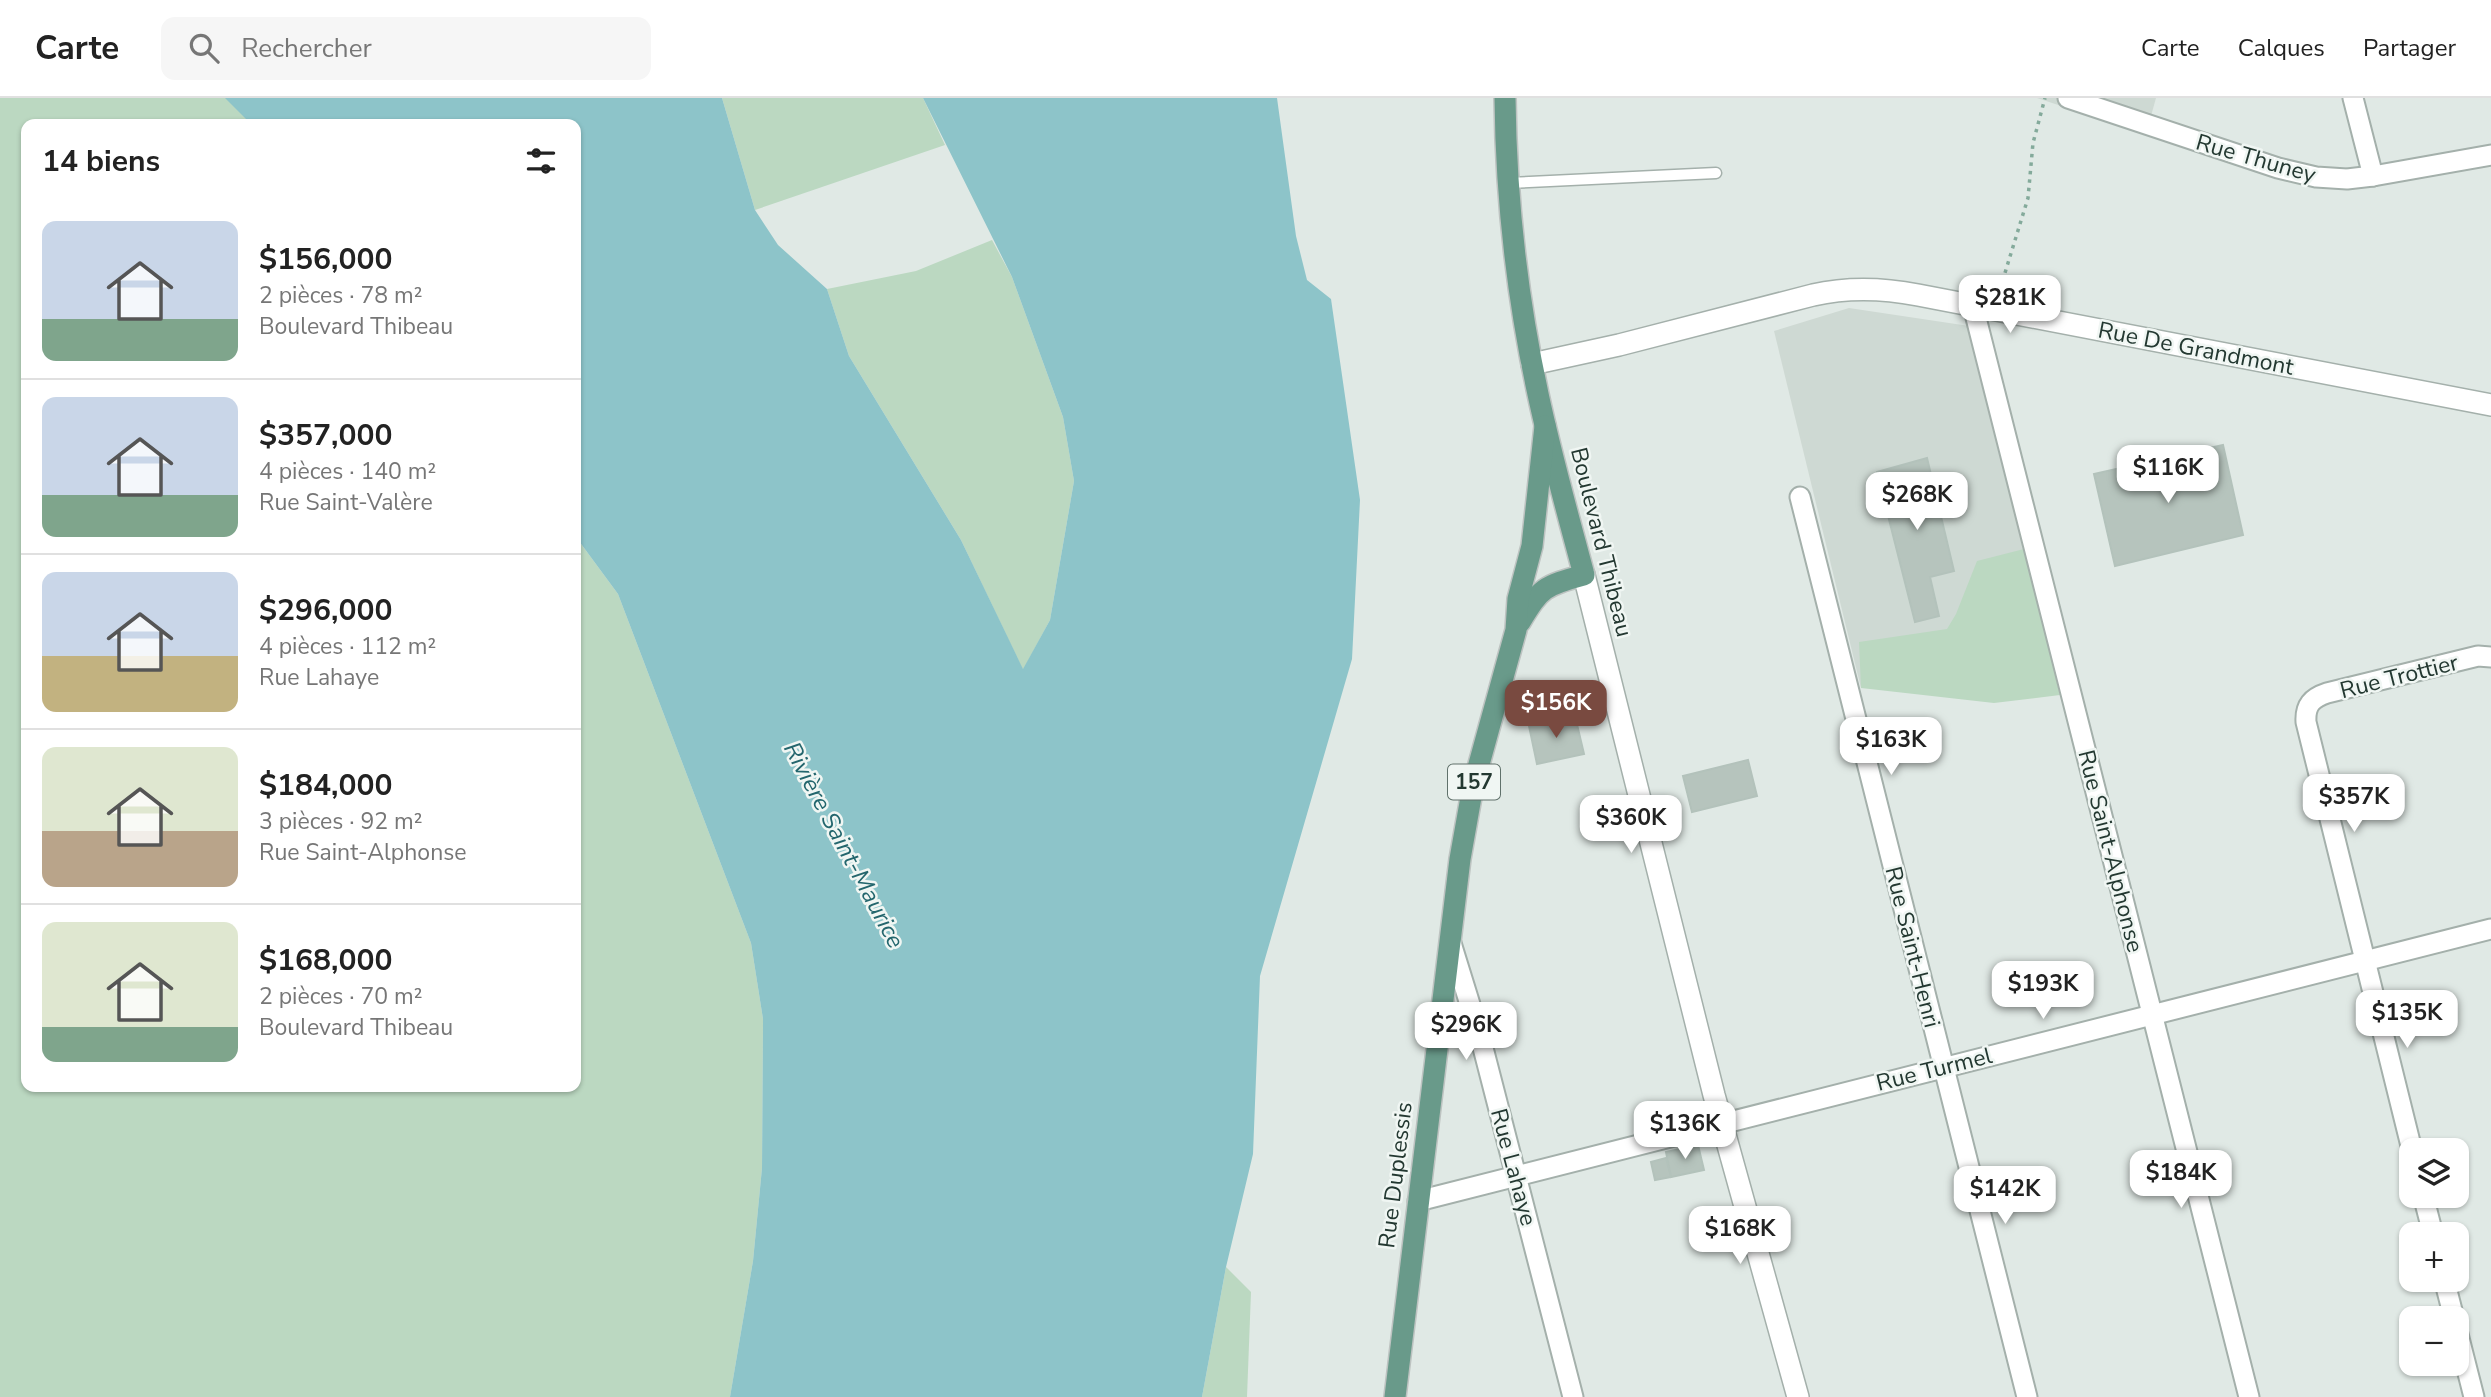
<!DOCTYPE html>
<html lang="fr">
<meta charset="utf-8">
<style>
:root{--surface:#fff;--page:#f6f6f6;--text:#222;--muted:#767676;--line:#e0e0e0;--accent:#794a40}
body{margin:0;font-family:"Nunito Sans",sans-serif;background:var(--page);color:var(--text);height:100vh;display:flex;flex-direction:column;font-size:26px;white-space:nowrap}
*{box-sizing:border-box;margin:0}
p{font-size:23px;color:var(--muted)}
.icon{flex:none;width:38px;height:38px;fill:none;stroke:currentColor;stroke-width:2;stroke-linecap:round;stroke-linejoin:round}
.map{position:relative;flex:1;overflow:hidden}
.sheet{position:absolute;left:21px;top:21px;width:560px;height:973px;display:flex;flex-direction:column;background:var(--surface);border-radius:14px;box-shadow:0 2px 5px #0004}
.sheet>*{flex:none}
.buttons{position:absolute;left:2399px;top:1040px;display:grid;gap:14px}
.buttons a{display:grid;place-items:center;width:70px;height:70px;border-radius:14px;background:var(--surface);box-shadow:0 2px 5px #0004;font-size:35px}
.price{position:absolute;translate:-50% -60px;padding:0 16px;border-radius:14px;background:#fff;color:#222;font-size:23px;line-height:46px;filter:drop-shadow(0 2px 4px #0008)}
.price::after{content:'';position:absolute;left:50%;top:42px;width:21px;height:16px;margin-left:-10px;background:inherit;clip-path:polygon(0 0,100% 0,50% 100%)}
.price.on{background:var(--accent);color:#fff}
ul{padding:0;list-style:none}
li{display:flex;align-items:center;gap:21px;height:175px;padding:0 21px}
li+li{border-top:2px solid var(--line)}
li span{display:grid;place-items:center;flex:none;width:196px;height:140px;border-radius:14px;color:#555}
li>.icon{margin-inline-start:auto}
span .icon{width:84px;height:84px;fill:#fffc;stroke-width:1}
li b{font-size:30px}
h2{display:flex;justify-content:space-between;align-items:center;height:84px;padding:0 21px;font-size:30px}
header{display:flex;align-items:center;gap:42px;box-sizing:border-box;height:98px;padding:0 35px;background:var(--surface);border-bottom:2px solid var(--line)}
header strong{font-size:33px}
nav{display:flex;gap:38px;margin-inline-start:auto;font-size:24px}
.search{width:490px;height:63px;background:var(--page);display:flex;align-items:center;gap:18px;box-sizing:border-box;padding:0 24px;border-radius:14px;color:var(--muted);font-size:26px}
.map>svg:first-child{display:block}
.built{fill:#ced9d3}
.green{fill:#bbd8c1}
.water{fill:#8dc4c9}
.building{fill:#b6c4bd;stroke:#b3c2bb;stroke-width:2}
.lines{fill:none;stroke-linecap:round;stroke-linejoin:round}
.service-casing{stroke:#a4b0ab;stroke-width:13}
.minor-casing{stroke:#a4b0ab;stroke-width:23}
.tertiary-casing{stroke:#a4b0ab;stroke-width:24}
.primary-casing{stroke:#bdc3c1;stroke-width:24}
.path{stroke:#84aa9b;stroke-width:3.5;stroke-dasharray:3.5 5;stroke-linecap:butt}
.service{stroke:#fff;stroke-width:10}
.minor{stroke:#fff;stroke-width:19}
.tertiary{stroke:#fff;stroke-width:21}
.primary{stroke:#699a8a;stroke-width:21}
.labels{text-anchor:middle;stroke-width:5;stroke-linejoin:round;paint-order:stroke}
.shield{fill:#f0f6f3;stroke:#60716b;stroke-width:2}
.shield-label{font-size:21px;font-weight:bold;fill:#233831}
.street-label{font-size:23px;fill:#233831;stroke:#f0f6f3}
.water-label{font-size:24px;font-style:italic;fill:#23666d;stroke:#f0f6f3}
</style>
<header>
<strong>Carte</strong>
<div class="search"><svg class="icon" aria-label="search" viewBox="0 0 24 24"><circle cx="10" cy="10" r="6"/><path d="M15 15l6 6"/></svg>Rechercher</div>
<nav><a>Carte</a><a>Calques</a><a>Partager</a></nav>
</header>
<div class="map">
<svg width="2491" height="1299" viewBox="0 0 2491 1299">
<rect width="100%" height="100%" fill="#e0e9e5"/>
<g class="built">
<path d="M2037 0H2156L2146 36Z"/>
<path d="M1849 210 1969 228 2050 554 1861 590 1774 233Z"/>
</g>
<g class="green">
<path d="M0 0H239L253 26H26V989H576V439L618 496 751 845 763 921 762 1070 753 1163 730 1299H0Z"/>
<path d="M722 0H923L945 47 755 112Z"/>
<path d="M992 142 1012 179 1063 319 1074 383 1050 522 1023 572 961 442 849 258 827 191 916 173Z"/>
<path d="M2024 451 2060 597 1994 605 1861 590 1859 544 1947 531 1956 516 1977 463Z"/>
<path d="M1226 1169 1251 1194 1247 1299H1202Z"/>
</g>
<path class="water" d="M225 0H722L755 112 778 147 827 191 849 258 961 442 1023 571 1050 522 1074 383 1063 319 1012 179 923 0H1277L1296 138 1307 182 1331 201 1360 402 1352 561 1260 878 1253 1056 1226 1169 1202 1299H730L753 1163 762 1070 763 921 751 845 618 496 576 439V26H251Z"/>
<g class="building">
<path d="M2223 347 2243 437 2115 468 2094 376Z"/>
<path d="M1927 360 1954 473 1930 479 1939 518 1915 524 1877 374Z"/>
<path d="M1575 618 1584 656 1537 666 1529 628Z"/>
<path d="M1748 662 1757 698 1692 714 1683 678Z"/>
<path d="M1698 1047 1704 1072 1671 1079 1666 1054Z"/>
<path d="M1666 1060 1671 1079 1655 1082 1651 1064Z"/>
</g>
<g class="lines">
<defs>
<path id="service" d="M1508 85 1716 75"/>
<g id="minor">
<path d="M2068 0 2278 70 2316 79 2347 81 2373 78 2491 57"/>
<path d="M2353 0 2373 78"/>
<path d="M1973 208 2249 1299"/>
<path d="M1800 399 2027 1299"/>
<path d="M1451 845 1481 942 1573 1299"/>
<path d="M2412 1052 2306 624C2305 607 2312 600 2327 595L2478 558 2491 559"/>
<path d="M2423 1097 2433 1136"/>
<path d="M1418 1103 2491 831"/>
<path d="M2444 1181 2454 1220"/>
<path d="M2457 1232 2474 1299"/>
</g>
<g id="tertiary">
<path d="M1532 266 1619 247 1813 197C1848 189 1882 190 1918 197L2491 307"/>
<path d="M1584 477 1714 997 1798 1299"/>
</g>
<g id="primary">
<path d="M1505 0C1506 100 1517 199 1538 296 1551 357 1568 417 1584 477 1544 488 1541 489 1520 524"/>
<path d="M1395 1299 1460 761 1473 688 1516 532 1518 501 1532 448 1545 328"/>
</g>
</defs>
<use href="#service" class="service-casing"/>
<use href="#minor" class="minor-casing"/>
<use href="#tertiary" class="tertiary-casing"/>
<use href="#primary" class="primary-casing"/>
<path class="path" d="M2000 191 2028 100 2033 45 2045 0"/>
<use href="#service" class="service"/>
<use href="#minor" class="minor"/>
<use href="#tertiary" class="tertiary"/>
<use href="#primary" class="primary"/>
</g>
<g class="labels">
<rect class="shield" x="1448" y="666.5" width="52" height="35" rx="5"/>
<g class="shield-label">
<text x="1474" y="691">157</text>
</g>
<g class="street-label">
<text transform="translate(2256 60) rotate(16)" y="8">Rue Thuney</text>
<text transform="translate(2196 250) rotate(11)" y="8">Rue De Grandmont</text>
<text transform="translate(1602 444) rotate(76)" y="8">Boulevard Thibeau</text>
<text transform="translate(2399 578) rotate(-14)" y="8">Rue Trottier</text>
<text transform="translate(2111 753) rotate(76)" y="8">Rue Saint-Alphonse</text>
<text transform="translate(1913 849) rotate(76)" y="8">Rue Saint-Henri</text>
<text transform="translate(1934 971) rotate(-14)" y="8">Rue Turmel</text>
<text transform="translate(1514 1069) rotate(75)" y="8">Rue Lahaye</text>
<text transform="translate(1395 1077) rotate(-83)" y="8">Rue Duplessis</text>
</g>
<g class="water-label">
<text transform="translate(844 747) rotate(62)" y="8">Rivière Saint-Maurice</text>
</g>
</g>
</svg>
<div class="buttons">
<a><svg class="icon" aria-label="layers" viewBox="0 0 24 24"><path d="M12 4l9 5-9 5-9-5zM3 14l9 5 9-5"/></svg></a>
<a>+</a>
<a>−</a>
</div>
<b class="price" style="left:2010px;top:237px">$281K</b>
<b class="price" style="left:2168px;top:407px">$116K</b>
<b class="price" style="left:1917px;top:434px">$268K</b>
<b class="price on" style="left:1556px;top:642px">$156K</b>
<b class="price" style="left:1891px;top:679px">$163K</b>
<b class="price" style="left:2354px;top:736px">$357K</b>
<b class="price" style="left:1631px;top:757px">$360K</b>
<b class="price" style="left:2043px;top:923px">$193K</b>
<b class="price" style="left:2407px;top:952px">$135K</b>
<b class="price" style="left:1466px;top:964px">$296K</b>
<b class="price" style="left:1685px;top:1063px">$136K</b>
<b class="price" style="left:2181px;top:1112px">$184K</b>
<b class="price" style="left:2005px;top:1128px">$142K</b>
<b class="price" style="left:1740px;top:1168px">$168K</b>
<section class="sheet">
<h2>14 biens<svg class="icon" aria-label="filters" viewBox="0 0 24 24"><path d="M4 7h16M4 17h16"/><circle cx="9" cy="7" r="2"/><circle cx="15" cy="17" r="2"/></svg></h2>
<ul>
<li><span style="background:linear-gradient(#c9d6e8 70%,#7fa58c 0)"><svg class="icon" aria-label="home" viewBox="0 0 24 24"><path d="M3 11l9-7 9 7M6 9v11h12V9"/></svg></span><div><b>$156,000</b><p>2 pièces · 78 m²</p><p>Boulevard Thibeau</p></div></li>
<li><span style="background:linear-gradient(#c9d6e8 70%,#7fa58c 0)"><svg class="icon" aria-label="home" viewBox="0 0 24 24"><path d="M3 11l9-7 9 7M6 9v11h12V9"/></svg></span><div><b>$357,000</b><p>4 pièces · 140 m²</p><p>Rue Saint-Valère</p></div></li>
<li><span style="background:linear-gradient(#c9d6e8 60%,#c2b280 0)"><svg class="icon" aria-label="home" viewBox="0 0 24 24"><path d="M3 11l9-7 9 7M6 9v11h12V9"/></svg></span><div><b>$296,000</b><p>4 pièces · 112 m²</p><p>Rue Lahaye</p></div></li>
<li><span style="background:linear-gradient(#dfe7d0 60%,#b9a48a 0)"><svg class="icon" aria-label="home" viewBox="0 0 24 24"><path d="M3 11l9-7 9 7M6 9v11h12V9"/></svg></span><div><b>$184,000</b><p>3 pièces · 92 m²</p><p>Rue Saint-Alphonse</p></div></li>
<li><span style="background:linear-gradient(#dfe7d0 75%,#7fa58c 0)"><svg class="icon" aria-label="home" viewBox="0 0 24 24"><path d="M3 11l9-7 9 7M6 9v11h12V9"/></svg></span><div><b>$168,000</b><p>2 pièces · 70 m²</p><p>Boulevard Thibeau</p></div></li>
</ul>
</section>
</div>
